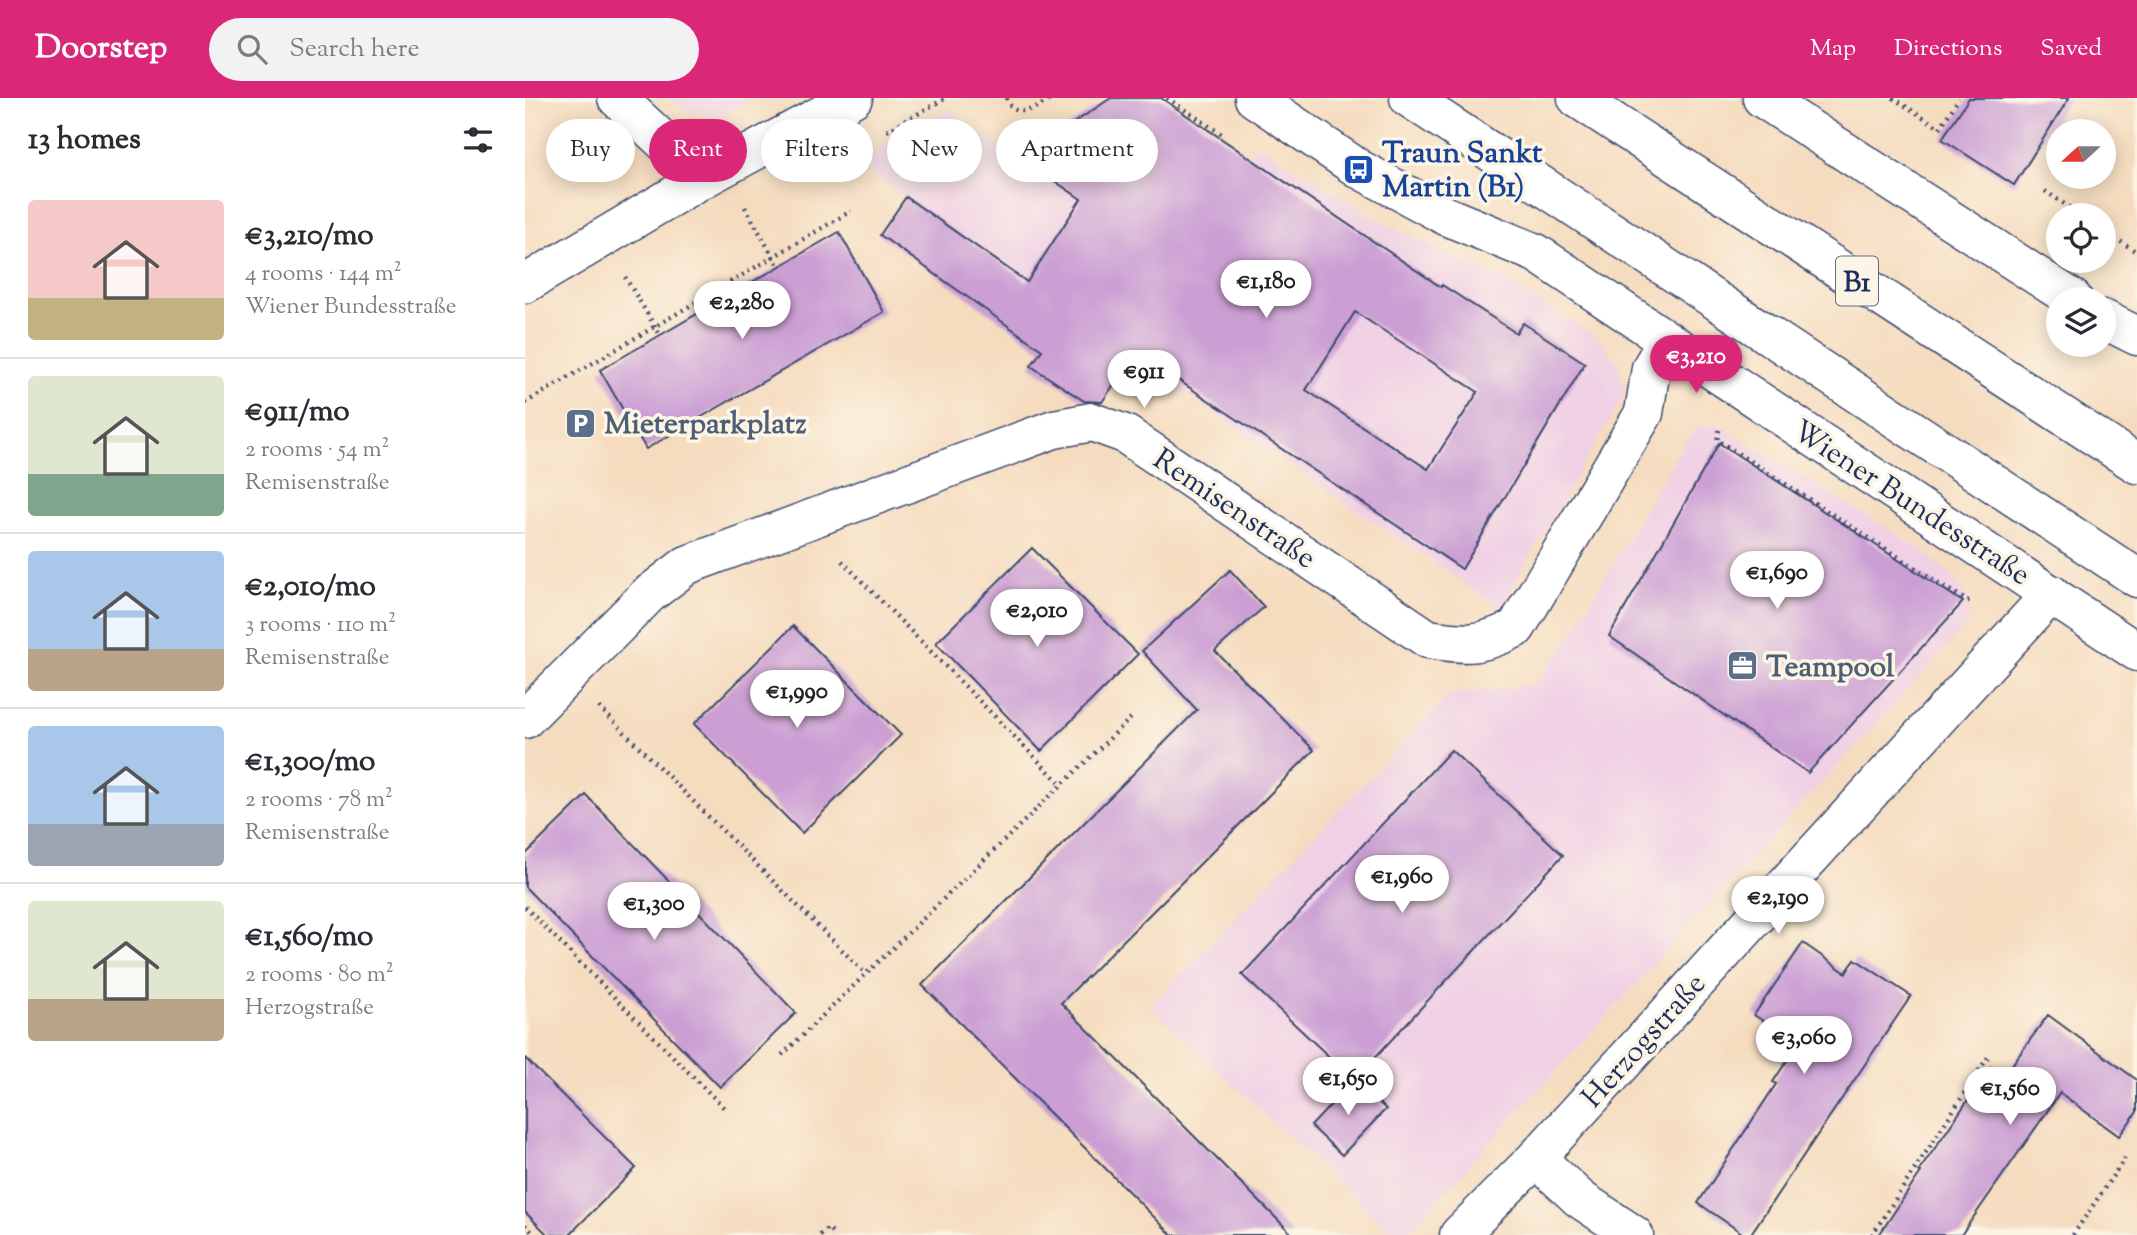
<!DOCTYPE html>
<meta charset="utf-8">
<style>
:root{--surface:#fff;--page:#f2f2f3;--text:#2b2b33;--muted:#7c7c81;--line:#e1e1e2;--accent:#db2777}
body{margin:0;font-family:"Sorts Mill Goudy",serif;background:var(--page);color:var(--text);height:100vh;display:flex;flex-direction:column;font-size:26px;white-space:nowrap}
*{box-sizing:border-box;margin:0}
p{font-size:23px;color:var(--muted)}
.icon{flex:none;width:38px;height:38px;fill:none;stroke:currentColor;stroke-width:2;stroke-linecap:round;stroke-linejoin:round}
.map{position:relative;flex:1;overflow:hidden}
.drawer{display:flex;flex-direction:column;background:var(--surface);width:525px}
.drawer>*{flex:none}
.top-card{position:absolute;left:21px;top:21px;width:665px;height:63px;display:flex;gap:14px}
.needle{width:46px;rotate:249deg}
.tools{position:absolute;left:1521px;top:21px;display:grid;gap:14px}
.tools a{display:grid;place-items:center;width:70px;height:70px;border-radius:50%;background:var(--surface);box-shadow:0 4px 18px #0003;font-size:35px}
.price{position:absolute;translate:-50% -60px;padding:0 16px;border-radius:24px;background:#fff;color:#222;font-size:23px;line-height:46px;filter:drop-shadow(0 2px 4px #0008)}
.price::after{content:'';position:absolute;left:50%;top:42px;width:21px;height:16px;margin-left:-10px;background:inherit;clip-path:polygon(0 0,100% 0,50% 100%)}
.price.active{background:var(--accent);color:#fff}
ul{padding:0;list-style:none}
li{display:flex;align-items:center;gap:21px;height:175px;padding:0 28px}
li+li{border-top:2px solid var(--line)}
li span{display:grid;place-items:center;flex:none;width:196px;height:140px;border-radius:7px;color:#555}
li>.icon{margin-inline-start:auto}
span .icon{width:84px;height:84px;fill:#fffc;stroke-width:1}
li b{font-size:30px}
h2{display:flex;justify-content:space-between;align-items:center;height:84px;padding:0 28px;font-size:30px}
.tag{padding:0 24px;border-radius:32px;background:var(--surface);box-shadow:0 4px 18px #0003;font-size:24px;line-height:63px}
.tag.active{background:var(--accent);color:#fff}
header{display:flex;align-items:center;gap:42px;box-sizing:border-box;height:98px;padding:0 35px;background:var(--accent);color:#fff}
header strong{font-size:33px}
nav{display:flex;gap:38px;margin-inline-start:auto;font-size:24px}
.search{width:490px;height:63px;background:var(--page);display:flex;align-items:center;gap:18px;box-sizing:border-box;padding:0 24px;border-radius:38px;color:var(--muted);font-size:26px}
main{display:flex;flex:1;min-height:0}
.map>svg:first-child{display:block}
.built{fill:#f0d0e5}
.building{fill:#cb9fd4;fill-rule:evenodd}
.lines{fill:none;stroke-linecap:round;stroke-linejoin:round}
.minor-casing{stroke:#3c496d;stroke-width:41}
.tertiary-casing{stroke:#3c496d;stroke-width:41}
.primary-casing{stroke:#3c496d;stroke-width:41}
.path{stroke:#3c496d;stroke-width:4.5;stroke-dasharray:2 5;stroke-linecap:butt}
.minor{stroke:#fff;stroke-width:38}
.tertiary{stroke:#fff;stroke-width:38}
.primary{stroke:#fff;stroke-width:38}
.labels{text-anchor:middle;stroke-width:7;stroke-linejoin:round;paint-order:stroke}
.shield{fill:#fcf5e5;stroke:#5e6a86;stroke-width:2}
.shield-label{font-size:28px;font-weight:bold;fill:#1b2f5e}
.transit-label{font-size:30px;font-weight:bold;fill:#164399;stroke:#fcf5e5;text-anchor:start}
.service-label{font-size:30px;font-weight:bold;fill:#4e5e75;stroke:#fcf5e5;text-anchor:start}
.street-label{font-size:30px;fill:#1b2f5e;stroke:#fcf5e5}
</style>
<header>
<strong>Doorstep</strong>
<div class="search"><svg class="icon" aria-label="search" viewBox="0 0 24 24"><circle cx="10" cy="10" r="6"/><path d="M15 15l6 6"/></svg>Search here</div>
<nav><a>Map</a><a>Directions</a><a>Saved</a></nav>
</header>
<main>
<section class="drawer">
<h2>13 homes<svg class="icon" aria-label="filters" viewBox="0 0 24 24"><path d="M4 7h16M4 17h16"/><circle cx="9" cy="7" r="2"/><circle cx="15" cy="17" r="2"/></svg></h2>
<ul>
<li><span style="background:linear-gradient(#f6c9c9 70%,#c2b280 0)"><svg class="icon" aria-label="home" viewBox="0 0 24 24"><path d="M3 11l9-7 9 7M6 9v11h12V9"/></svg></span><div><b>€3,210/mo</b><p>4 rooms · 144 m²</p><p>Wiener Bundesstraße</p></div></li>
<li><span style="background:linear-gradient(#dfe7d0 70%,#7fa58c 0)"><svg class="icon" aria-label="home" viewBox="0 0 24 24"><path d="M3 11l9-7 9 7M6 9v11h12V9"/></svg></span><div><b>€911/mo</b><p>2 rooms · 54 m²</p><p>Remisenstraße</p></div></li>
<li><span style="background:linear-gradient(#a9c7e8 70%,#b9a48a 0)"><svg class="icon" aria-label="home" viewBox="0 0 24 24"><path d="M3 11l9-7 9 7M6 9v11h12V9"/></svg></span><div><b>€2,010/mo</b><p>3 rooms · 110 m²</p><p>Remisenstraße</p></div></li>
<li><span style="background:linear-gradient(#a9c7e8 70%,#9aa5b1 0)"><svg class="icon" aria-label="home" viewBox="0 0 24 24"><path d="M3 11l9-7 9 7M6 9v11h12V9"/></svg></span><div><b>€1,300/mo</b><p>2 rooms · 78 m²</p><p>Remisenstraße</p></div></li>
<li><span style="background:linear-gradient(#dfe7d0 70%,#b9a48a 0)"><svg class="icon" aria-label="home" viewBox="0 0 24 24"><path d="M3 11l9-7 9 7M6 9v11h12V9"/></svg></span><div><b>€1,560/mo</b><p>2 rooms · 80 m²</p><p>Herzogstraße</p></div></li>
</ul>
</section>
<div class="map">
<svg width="1612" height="1137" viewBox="0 0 1612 1137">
<rect width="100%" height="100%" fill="#fcf5e5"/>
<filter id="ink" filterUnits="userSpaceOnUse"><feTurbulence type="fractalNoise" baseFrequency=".0143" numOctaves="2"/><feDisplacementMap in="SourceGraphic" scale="14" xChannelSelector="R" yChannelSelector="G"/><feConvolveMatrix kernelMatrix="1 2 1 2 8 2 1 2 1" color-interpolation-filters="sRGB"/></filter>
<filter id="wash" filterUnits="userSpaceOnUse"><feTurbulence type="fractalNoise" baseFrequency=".00686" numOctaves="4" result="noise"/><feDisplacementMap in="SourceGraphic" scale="28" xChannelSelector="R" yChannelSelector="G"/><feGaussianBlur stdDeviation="1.57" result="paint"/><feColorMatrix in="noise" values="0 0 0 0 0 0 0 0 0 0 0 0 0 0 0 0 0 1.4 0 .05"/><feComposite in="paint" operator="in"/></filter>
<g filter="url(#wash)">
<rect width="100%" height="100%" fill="#f5dcbf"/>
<g class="built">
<path d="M142 0H227L193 20 163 12Z"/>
<path d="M585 0H640L726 57 732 46 860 126 927 159 977 181 1072 239 1094 267 1099 297 975 510 535 209 330 63 425 13 490 61Z"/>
<path d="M1193 327 1394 450 1427 479 1445 503 1442 527 880 1137H869L625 909 924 597 1010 587 1041 546 1159 345 1176 328Z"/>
</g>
<g id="blocks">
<g class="building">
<path d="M586 0H636L916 189 917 187 991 235 998 225 1060 265 937 471 611 254 577 304 559 303 506 268 517 252 355 137 381 99 502 184 556 101 496 60ZM830 214 953 294 903 371 781 292Z"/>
<path d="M1444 0H1544L1489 87 1417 41Z"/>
<path d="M314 134 359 214 121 351 75 272Z"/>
<path d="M1194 345 1438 504 1283 675 1084 538Z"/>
<path d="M507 450 613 556 516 653 411 545Z"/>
<path d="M705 472 739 509 690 553 789 652 536 905 768 1137H647L397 887 672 612 617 553Z"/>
<path d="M268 528 376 637 277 735 169 626Z"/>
<path d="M926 652 1038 757 829 982 717 877Z"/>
<path d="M61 697 271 915 195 989 0 789V757Z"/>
<path d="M1278 845 1321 875 1330 861 1386 898 1225 1137H1220L1173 1105 1251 986 1248 984 1273 946 1229 917Z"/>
<path d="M1523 917 1612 982V1014L1594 1038 1535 995 1436 1137H1354L1396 1074 1394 1073 1466 969 1479 978Z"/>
<path d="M0 960 111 1070 44 1137H23L0 1114Z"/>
<path d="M829 982 861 1011 817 1057 786 1028Z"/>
</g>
</g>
</g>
<g filter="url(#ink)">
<use href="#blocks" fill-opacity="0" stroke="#3c496d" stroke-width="2"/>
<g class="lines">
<defs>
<g id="minor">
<path d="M92 0 152 56 170 85"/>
<path d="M729 0 834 71 921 118 1011 155 1612 554"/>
<path d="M1237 0 1548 201"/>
<path d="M1578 221 1612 238"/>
<path d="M0 621 123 497 162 467 529 331 567 324 600 336 903 541C942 547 955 548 991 530L1119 315 1126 270 1142 243"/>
<path d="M1011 1060 1055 1101 1109 1137"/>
<path d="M934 1137 1011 1060 1526 496"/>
</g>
<path id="tertiary" d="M0 186 170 85 328 0"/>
<g id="primary">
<path d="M884 0 1612 480"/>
<path d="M1052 0 1612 366"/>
</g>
</defs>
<use href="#minor" class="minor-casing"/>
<use href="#tertiary" class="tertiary-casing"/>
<use href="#primary" class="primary-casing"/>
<g class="path">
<path d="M482 0C489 25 514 8 528 0"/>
<path d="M642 0 698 37"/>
<path d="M1368 0 1415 30 1434 0"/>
<path d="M362 33 421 0"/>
<path d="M1520 93 1556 117"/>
<path d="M220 109 254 169"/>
<path d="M1578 132 1610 153 1612 150"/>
<path d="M100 179 135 237"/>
<path d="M0 305 326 113"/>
<path d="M1194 332 1192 342 1442 503 1449 501"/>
<path d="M317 463 537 687"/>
<path d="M74 609 341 876"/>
<path d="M0 809 201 1012"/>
<path d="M257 957 609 617"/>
<path d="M0 1127 10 1137"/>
<path d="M295 1137 303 1130 310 1137"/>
<path d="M1347 1137 1465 956"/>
<path d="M1548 1137 1600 1060"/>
</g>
<use href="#minor" class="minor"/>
<use href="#tertiary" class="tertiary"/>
<use href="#primary" class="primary"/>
</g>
</g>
<defs>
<symbol id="bus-square" viewBox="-11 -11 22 22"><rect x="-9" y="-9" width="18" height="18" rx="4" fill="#1a4fb4" stroke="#fcf5e5"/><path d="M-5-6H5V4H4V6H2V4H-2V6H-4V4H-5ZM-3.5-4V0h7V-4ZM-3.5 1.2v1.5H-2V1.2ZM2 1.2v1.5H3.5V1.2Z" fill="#fff"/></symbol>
<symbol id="parking-square" viewBox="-11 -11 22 22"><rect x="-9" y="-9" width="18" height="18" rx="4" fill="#5c6f8a" stroke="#fcf5e5"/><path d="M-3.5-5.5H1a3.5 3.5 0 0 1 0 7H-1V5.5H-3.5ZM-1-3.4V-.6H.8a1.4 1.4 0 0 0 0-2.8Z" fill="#fff"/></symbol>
<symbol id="office-square" viewBox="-11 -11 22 22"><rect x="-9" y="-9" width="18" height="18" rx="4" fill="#5c6f8a" stroke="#fcf5e5"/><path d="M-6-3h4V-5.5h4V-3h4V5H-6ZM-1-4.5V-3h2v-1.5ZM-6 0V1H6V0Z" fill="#fff"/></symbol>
</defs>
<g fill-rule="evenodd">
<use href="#bus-square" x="816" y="54" width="35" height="35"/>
<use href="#parking-square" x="38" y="308" width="35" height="35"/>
<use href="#office-square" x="1200" y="550" width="35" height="35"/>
</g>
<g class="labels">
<rect class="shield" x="1311" y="158.5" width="42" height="49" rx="5"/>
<g class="shield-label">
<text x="1332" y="193">B1</text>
</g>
<g class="transit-label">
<text x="857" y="64">Traun Sankt<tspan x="857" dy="34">Martin (B1)</tspan></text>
</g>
<g class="service-label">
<text x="79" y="335">Mieterparkplatz</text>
<text x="1241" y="578">Teampool</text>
</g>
<g class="street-label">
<text transform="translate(1387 404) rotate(33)" y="10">Wiener Bundesstraße</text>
<text transform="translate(710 410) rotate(34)" y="10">Remisenstraße</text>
<text transform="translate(1118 942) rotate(-48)" y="10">Herzogstraße</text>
</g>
</g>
</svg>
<div class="tools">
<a><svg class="needle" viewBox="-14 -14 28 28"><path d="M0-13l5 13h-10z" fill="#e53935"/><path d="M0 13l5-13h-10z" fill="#7c7c81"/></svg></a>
<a><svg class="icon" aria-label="locate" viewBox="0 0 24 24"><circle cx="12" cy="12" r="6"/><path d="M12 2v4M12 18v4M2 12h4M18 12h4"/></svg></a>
<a><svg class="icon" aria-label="layers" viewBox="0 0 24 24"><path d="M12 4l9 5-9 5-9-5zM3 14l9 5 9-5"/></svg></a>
</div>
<b class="price" style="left:741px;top:222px">€1,180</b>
<b class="price" style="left:217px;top:243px">€2,280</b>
<b class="price active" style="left:1171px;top:297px">€3,210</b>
<b class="price" style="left:619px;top:312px">€911</b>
<b class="price" style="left:1252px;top:513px">€1,690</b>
<b class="price" style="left:512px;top:551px">€2,010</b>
<b class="price" style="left:272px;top:632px">€1,990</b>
<b class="price" style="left:877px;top:817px">€1,960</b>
<b class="price" style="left:1253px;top:838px">€2,190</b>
<b class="price" style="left:129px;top:844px">€1,300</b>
<b class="price" style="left:1279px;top:978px">€3,060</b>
<b class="price" style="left:823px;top:1019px">€1,650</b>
<b class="price" style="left:1485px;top:1029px">€1,560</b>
<div class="top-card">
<a class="tag">Buy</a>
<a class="tag active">Rent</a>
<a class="tag">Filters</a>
<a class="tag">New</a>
<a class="tag">Apartment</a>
</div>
</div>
</main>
